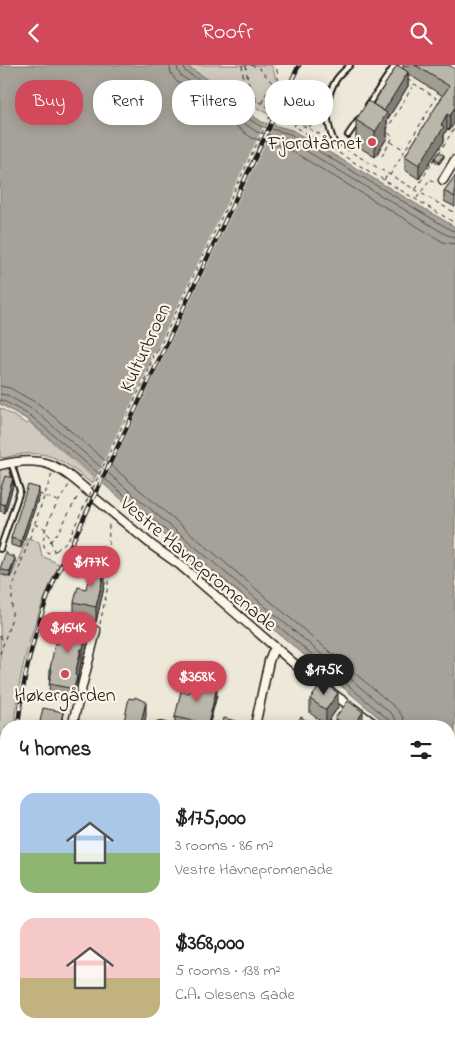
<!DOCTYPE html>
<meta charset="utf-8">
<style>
:root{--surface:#fff;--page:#f6f6f6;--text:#202124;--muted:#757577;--accent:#d1495b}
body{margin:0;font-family:"Indie Flower",sans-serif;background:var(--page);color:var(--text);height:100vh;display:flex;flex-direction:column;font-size:19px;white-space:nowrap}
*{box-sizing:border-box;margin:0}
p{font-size:16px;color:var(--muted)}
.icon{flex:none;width:28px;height:28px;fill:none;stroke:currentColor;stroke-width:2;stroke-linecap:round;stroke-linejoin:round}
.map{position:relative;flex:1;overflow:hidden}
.sheet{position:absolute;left:0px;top:655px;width:455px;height:321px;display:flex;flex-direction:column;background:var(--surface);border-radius:20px 20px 0 0;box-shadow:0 2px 12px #0003}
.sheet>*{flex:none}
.banner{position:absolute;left:15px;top:15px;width:425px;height:45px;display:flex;gap:10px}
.price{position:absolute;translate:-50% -42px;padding:0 11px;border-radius:18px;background:var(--accent);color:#fff;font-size:16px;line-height:32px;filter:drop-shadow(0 1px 2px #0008)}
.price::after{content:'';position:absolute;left:50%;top:30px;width:15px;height:11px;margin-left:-8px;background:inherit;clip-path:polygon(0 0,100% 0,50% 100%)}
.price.selected{background:#222;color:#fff}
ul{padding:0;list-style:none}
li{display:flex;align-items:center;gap:15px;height:125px;padding:0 20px}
li span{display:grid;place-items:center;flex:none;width:140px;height:100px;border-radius:15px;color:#555}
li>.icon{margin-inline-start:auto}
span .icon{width:60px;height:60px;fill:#fffc;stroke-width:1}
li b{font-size:21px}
h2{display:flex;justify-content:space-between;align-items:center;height:60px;padding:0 20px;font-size:21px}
.tag{padding:0 18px;border-radius:20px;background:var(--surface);box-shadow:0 2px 12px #0003;font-size:18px;line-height:45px}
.tag.selected{background:var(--accent);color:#fff}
header{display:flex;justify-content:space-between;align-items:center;height:65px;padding:0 20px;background:var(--accent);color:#fff;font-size:22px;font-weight:600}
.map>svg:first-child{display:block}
.green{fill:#cfcabd;stroke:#76736c}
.water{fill:#a7a299;stroke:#6f6c67}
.pier{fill:#eee8d9}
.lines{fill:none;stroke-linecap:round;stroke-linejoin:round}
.shore{stroke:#54524e;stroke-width:1}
.lane-casing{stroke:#1c1c1c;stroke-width:8}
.street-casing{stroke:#1c1c1c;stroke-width:11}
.secondary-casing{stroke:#1c1c1c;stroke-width:14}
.path{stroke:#1c1c1c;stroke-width:1;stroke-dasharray:4 4;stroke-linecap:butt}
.lane{stroke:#fcf5e5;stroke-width:4}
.street{stroke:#fcf5e5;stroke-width:8}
.secondary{stroke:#fcf5e5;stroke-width:10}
.rail-casing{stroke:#1c1c1c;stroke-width:4.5}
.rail{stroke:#fcf5e5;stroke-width:2.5;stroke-dasharray:8;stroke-linecap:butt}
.path-bridge{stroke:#1c1c1c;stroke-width:1;stroke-dasharray:4 4;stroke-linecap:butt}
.wall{fill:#a09d92;stroke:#1c1c1c}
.shaded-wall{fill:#827f77;stroke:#1c1c1c}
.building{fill:#bab6aa;stroke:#1c1c1c}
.poi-dot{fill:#d1495b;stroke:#fcf5e5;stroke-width:2}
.labels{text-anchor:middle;stroke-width:4.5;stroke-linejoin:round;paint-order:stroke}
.poi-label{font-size:20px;fill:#1c1c1c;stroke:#fcf5e5;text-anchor:end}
.street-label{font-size:20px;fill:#1c1c1c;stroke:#fcf5e5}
</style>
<header><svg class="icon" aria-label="back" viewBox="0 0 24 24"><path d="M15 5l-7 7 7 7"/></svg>Roofr<svg class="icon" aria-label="search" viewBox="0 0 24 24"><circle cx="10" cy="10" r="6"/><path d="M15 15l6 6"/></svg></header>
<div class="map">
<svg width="455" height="976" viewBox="0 0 455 976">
<rect width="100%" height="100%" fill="#eee8d9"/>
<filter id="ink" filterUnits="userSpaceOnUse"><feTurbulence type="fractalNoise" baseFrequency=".02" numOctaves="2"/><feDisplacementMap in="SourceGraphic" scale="10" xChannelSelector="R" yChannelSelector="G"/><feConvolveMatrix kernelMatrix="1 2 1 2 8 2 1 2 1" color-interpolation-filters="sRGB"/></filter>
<g filter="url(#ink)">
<g class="green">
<path d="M185 0H271C280 14 274 34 268 49L226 26Z"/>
<path d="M0 343 27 359 29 357 95 414 92 419C59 392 47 382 3 393L0 392Z"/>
<path d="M7 403 9 405 14 421 5 418 0 434V405Z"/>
<path d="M27 473 39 477 42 491 59 499C34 555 19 600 14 661H6V720L0 716V509L11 513Z"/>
<path d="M404 970H414L429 976H403L402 975Z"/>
</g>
<g class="water">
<path d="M0 0H185L226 26 249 48 262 57 292 65 455 162V710L449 705V661H389L168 476 166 472 28 355 0 339Z"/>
<path d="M455 756V781L449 789V764Z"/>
</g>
<g class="pier">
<path d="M266 56 275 58 102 421 95 415 149 302 151 296 150 290 156 286Z"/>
<path d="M179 479 277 561 274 565 175 480Z"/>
</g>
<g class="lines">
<g class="shore">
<path d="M169 0 171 8 176 16 215 41 237 62 252 73 285 82 443 177 455 179"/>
<path d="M177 0 178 6 181 11 219 35 242 57 257 67 288 75 447 170 455 172"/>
<path d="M183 0 185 6 223 30 246 52 260 61 290 69 451 165 455 166"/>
<path d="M0 321 10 323 40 340 397 644 403 652 405 661"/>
<path d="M0 329 7 330 35 346 393 650 396 655 397 661"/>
<path d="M0 335 4 336 31 351 389 655 391 661"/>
</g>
<defs>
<g id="lane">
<path d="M368 40 395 0"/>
<path d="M348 70 359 54"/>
<path d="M334 77C326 57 324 34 336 15 340 9 345 5 350 0"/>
<path d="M0 484 20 426 11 397"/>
<path d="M159 661V660L165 661"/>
<path d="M139 976 141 970"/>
</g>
<g id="street">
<path d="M451 0 455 3"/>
<path d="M443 115 455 95"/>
<path d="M0 400C43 390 57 399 89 427"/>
<path d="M96 434 153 481 180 500 305 608 377 661"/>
<path d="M72 661 96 566"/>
<path d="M255 661 269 596 272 588 276 583"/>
<path d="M449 714 455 719"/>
<path d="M449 757 455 748"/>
<path d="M449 797 455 788"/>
<path d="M13 976 14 970"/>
<path d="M185 976 186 970"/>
<path d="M358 976 360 970"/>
</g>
<g id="secondary">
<path d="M0 727 6 732"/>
<path d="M449 895 455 896"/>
<path d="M449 909 455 910"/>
<path d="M206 970 223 976"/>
</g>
</defs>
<use href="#lane" class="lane-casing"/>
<use href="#street" class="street-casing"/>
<use href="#secondary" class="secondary-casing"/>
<g class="path">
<path d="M242 0 244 19 252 35 257 36"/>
<path d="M246 0C248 22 250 33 271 44"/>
<path d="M251 0 259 3 276 22"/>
<path d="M263 38C264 30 266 25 275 26"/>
<path d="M281 49 327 73"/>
<path d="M296 58 294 61 455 158"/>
<path d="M308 62 321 54"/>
<path d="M348 76 352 79 349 85"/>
<path d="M391 77 405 85"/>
<path d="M339 80 455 148"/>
<path d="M439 88 455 62"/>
<path d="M382 91 393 72 386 66 414 19"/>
<path d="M390 110 436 33 407 14"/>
<path d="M384 115 388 108"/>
<path d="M416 124 435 93"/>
<path d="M417 133 430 114 436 118"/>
<path d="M158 285 274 43C275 30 283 11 274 0"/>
<path d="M39 429 58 436"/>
<path d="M35 460C48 459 50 476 54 486"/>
<path d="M50 477 59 466 79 429"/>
<path d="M57 485 53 487 48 488C33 473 60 434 69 420"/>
<path d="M4 487 21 494"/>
<path d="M100 559 108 521 109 456"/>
<path d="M0 571 3 576"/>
<path d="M0 589 12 553V524L52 409"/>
<path d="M0 819 6 805"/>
<path d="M0 890 6 892"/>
<path d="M382 970 399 976"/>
<path d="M231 971 245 976"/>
<path d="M148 976 149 972 160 976"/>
<path d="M311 976 314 971 317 972"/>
<path d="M400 976 402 970"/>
</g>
<use href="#lane" class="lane"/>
<use href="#street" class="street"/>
<use href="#secondary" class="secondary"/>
<defs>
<g id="rail">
<path d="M18 661C23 610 34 566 53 518L299 0"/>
<path d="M72 970 73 976"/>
</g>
</defs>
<use href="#rail" class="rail-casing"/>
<use href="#rail" class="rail"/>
<path class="path-bridge" d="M57 485 68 475 151 301 150 300 153 294 152 289 156 288 158 285"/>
</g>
<g class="wall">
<path d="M403 0H449L455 4 450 65 447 64 444 70V76L419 114 405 105V91L443 31 408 9V21L387 55V73L375 92 356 80V55L373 39 403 4Z"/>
<path d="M444 92 439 99 435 96V93Z"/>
<path d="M455 111V142L444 136V126Z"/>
<path d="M13 421 5 448 0 446V426Z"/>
<path d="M39 431 21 483 11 480V473Z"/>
<path d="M15 498 10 512 0 509V504Z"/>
<path d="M105 518 96 557 74 552V537Z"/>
<path d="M89 574 83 599 81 598 77 616V625L74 638 49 633 50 604 58 579Z"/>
<path d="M189 628 217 630 209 661H184L175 659V652Z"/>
<path d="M310 634 338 642 326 660 310 648Z"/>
<path d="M335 653 363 661H335Z"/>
<path d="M449 794 455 796V822L451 819Z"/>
<path d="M6 813V875L3 883 0 882V841L4 832 2 821V814Z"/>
<path d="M449 858 455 859V883L449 882Z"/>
<path d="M0 897 6 900V970H10L9 976H0L5 925 0 923Z"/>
<path d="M449 914 455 916V965L454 969H453L455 976H429L414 970H449Z"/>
<path d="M98 970H121L118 976H101L98 975Z"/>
<path d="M152 970H179L167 975Z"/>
<path d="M235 970H303V976H253Z"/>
</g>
<g class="shaded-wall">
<path d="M408 7V21L387 55V73L375 92V67L381 50Z"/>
<path d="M455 42V57L450 65V51Z"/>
<path d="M447 49V64L444 70V76L419 114V100L441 60Z"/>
<path d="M444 90V92L439 99V96Z"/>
<path d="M13 413V421L5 448V440Z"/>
<path d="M39 423V431L21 483V476Z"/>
<path d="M15 493V498L10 512V507Z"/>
<path d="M105 504V518L96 557V542Z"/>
<path d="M89 560V574L83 599V584Z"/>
<path d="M81 584V598L77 616V625L74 638 75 610Z"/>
<path d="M217 622V630L209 661H208Z"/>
<path d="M338 628V642L326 660V645Z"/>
<path d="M146 637V651L144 661H140Z"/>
<path d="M63 647V661H60Z"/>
<path d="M363 647V661H353Z"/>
<path d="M455 730V740L449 749V740Z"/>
<path d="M3 792V800L0 809V801Z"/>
<path d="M451 805V819L449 823V809Z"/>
<path d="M6 865V875L3 883V874Z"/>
<path d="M455 951V965L454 969V955Z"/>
<path d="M453 960V974L452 976H449V970Z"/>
<path d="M7 970H10L9 976H6Z"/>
<path d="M118 970H121L118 976H117Z"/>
<path d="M133 970H136L134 976H131Z"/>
<path d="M177 970H179L178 976H176Z"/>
<path d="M302 970H303V976H300Z"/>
<path d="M378 970H381L380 976H376Z"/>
</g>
<g class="building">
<path d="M397 0 408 7 384 46 373 39Z"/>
<path d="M415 0H449L455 4V42L450 51 447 49 441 60 444 62 419 100 405 91 449 21Z"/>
<path d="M368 36 387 48 375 67 356 55Z"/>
<path d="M439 87 444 90 439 96 435 93Z"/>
<path d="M455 111V132L444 126Z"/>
<path d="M5 411 13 413 5 440 0 438V426Z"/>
<path d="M28 420 39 423 21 476 11 473Z"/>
<path d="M5 489 15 493 10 507 0 504Z"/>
<path d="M91 501 105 504 96 542 74 537 78 522 86 524Z"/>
<path d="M64 554 89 560 83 584H81L75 610 77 611 74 624 49 619 52 605 50 604 55 578 58 579Z"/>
<path d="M192 617 217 622 208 659 175 652 181 626 189 628Z"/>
<path d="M323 617 338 628 326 645 310 634Z"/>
<path d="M135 632 146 637 140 661H123L129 633 134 634Z"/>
<path d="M348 636 363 647 353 661H347L335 653Z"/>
<path d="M43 643 63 647 60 661H39Z"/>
<path d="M301 652 314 661H294Z"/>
<path d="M224 653 244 658 243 661H222Z"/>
<path d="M449 717 455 721V730L449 740Z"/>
<path d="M0 791 3 792 0 801Z"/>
<path d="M450 792 455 796V808L451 805 449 809V794Z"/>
<path d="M6 813V844L0 842 5 829 2 814Z"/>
<path d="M0 841 6 844V854L0 852Z"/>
<path d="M449 858 455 859V869L449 868Z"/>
<path d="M0 860 6 862V865L3 874 0 872Z"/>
<path d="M0 897 6 900V911L0 909Z"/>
<path d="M449 914 455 916V934L449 931Z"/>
<path d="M6 920V970H7L6 976H0V954Z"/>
<path d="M449 938 455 940V951L454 955 449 953Z"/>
<path d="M449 958 453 960 449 970Z"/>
<path d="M455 966V976H451Z"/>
<path d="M19 970H29L28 976H18Z"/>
<path d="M105 970H118L117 974Z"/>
<path d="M127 970H133L131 976H125Z"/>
<path d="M142 970H147L145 976H140Z"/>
<path d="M168 970H177L176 976H167Z"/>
<path d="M191 970H216L221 972 219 976H203L200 975V976H189Z"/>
<path d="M264 970H302L300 976H281Z"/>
<path d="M324 970H335L338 975 337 976H317L316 974Z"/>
<path d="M368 970H378L376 976H366Z"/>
<path d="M30 971 54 975V976H30Z"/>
</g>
</g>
<g class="poi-dot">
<circle cx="372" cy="77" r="5"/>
<circle cx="65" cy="609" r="5"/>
</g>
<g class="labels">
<g class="poi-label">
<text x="362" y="84">Fjordtårnet</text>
<text x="65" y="636" text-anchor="middle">Høkergården</text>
</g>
<g class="street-label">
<text transform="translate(144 282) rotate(-65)" y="7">Kulturbroen</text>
<text transform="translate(199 498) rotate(40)" y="7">Vestre Havnepromenade</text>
</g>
</g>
</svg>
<b class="price" style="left:91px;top:523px">$177K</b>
<b class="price" style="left:68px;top:589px">$164K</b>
<b class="price selected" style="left:324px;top:631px">$175K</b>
<b class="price" style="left:197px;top:638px">$368K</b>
<div class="banner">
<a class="tag selected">Buy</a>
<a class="tag">Rent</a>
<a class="tag">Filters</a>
<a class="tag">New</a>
</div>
<section class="sheet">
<h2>4 homes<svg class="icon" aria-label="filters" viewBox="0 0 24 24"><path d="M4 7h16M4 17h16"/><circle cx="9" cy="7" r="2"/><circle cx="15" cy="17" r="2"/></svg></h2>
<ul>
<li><span style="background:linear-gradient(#a9c7e8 60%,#8fb573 0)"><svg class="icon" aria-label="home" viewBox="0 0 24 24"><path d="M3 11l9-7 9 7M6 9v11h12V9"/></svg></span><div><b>$175,000</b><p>3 rooms · 86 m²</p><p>Vestre Havnepromenade</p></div></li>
<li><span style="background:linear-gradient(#f6c9c9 60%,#c2b280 0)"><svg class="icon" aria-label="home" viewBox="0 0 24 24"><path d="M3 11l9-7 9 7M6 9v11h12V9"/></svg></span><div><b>$368,000</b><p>5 rooms · 138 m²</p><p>C.A. Olesens Gade</p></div></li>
</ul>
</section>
</div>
